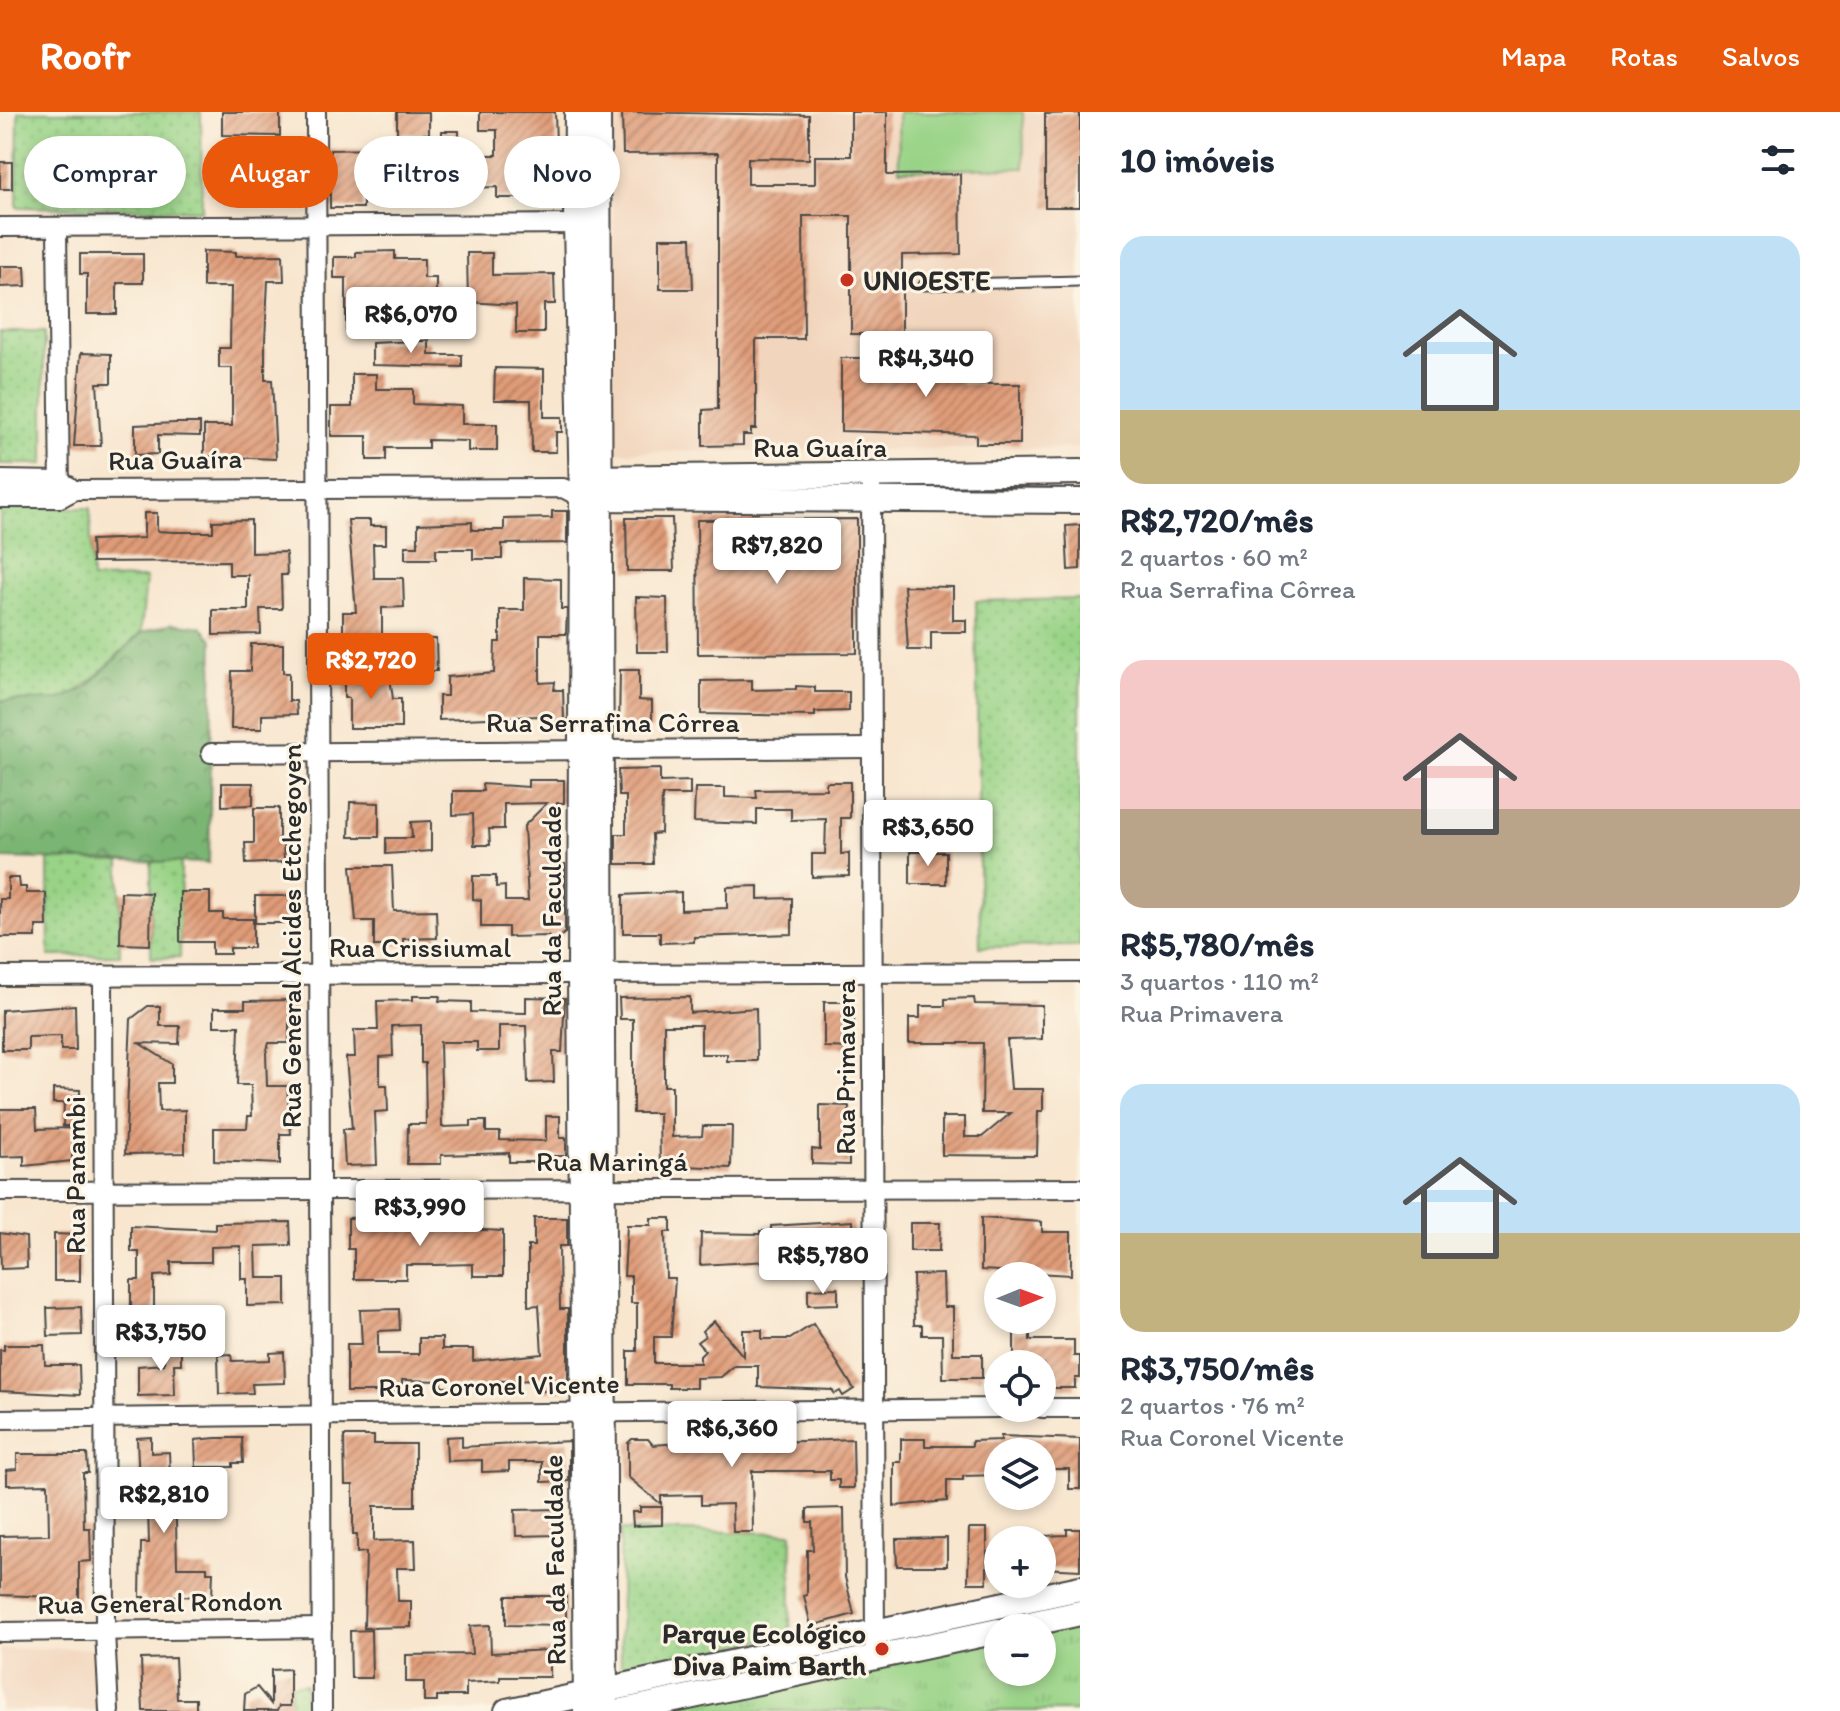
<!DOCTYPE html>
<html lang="pt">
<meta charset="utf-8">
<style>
:root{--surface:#fff;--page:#f6f6f7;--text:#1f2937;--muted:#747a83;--accent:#ea580c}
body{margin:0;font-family:Itim,sans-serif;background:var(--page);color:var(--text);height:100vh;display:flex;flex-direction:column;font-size:30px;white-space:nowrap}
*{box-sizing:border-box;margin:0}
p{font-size:26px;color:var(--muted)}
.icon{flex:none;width:44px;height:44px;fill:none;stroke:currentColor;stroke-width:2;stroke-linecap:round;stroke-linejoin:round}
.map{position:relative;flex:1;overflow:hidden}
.panel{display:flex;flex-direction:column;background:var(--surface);width:760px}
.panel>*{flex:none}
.hud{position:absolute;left:24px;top:24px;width:760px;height:72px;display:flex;gap:16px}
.needle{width:52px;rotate:89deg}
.fabs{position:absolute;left:984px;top:1150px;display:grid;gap:16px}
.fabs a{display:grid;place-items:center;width:72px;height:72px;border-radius:50%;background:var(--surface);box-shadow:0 4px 12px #0003;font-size:40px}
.price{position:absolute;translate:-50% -68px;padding:0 18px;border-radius:8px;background:#fff;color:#222;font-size:26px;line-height:52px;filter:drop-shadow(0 2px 4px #0008)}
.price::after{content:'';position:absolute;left:50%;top:48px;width:24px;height:18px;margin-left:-12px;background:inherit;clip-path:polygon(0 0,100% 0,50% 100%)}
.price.selected{background:var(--accent);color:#fff}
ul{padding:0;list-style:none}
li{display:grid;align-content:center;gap:16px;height:424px;padding:0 40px}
li span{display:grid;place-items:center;height:248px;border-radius:24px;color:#555}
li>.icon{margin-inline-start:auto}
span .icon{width:144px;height:144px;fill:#fffc;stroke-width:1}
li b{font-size:34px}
h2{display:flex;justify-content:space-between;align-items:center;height:96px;padding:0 40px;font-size:34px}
.tag{padding:0 28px;border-radius:36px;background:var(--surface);box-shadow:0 4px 12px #0003;font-size:28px;line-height:72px}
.tag.selected{background:var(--accent);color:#fff}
header{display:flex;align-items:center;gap:48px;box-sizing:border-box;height:112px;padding:0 40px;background:var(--accent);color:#fff}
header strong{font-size:38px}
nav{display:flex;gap:44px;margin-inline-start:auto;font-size:28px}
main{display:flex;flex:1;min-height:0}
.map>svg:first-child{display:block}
.built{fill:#f2d5bd}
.grass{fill:url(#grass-dots);stroke:#627f58;stroke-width:2}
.forest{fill:url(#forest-crowns);stroke:#52704f;stroke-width:2}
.park{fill:url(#park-tufts);stroke:#627f58;stroke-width:2;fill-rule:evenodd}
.pitch{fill:#98d386;stroke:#627f58;stroke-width:2}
.building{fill:url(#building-hatch)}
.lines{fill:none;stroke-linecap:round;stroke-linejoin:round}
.lane-casing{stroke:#4a4744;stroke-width:13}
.street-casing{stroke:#4a4744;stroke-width:22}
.secondary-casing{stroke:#4a4744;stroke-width:28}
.lane{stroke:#fff;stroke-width:9}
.street{stroke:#fff;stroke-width:18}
.secondary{stroke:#fff;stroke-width:24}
.poi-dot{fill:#c8321e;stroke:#fcf5e5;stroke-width:3}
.labels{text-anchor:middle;stroke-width:6;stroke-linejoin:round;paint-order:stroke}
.poi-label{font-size:28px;font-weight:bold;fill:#2b2b2b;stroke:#fcf5e5;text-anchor:start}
.street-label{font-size:28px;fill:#2b2b2b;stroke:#fcf5e5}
</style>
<header>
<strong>Roofr</strong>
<nav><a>Mapa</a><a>Rotas</a><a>Salvos</a></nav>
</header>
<main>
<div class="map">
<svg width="1080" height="1599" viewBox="0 0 1080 1599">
<defs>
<pattern id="grass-dots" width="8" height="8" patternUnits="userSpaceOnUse" patternTransform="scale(2)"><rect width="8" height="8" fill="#98d386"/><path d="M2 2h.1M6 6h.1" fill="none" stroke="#83b574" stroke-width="1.8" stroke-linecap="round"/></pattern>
<pattern id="forest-crowns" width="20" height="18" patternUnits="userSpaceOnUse" patternTransform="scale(2)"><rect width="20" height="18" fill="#7ab573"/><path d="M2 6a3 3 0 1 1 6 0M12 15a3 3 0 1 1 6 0" fill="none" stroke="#64935f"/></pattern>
<pattern id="park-tufts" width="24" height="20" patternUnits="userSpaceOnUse" patternTransform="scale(2)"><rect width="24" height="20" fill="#98d386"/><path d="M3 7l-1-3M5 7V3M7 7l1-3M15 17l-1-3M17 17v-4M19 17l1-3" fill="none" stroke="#83b574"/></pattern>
<pattern id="building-hatch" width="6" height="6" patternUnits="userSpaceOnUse" patternTransform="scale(2)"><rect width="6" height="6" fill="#df9b78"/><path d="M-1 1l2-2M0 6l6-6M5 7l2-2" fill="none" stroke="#b57f63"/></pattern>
</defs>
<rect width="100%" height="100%" fill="#fcf5e5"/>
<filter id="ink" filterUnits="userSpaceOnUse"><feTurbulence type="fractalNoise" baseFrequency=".0125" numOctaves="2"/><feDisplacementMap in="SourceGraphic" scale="16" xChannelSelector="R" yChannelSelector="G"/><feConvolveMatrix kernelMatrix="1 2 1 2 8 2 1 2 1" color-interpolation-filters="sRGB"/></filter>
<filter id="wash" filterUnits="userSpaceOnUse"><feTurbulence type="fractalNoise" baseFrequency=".006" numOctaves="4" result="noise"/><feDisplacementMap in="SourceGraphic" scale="32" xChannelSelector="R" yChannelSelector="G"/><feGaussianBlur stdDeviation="1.8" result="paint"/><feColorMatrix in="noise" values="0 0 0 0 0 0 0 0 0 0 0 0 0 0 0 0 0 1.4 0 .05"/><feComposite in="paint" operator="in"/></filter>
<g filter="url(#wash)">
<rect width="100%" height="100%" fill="#f8e6cf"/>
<g class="built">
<path d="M612 0H1080V336L615 340Z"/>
<path d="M96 1536 97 1599H0V1537Z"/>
</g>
<g class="grass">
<path d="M18 0H201L202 98 17 95Z"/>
<rect x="0" y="220" width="44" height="132"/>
<path d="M0 396H90L92 467 146 466 141 521C90 565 79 602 0 589Z"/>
<path d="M1080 487V834L980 835 976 489Z"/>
<path d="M48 747 120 749V843L49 844Z"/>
<path d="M151 750H181L180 845 151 846Z"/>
<path d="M620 1418 792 1421 790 1523 621 1558Z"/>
<path d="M291 1572H305V1599H274L279 1594H290Z"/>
</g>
<path class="forest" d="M172 511 201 515 213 528 209 751 0 746V589L58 588 85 577 141 521Z"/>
<path class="park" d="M1080 1474V1599H526ZM998 1516H1042V1560H998Z"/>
<path class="pitch" d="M898 0H1023L1024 56 899 58Z"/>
<g id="blocks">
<g class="building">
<path d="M222 0H280V24L222 23Z"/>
<rect x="397" y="0" width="32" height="22"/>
<path d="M480 0H555L557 67 523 68V86H497V75L469 76V43H497V18H480Z"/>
<path d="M622 0 809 3V47L748 46V72H815V44H851V0H887V63L960 62 961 142 902 143V222H851V104H803L804 227H756V317H751V323H743V333L703 334V298L718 297V41L623 42Z"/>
<path d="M1080 1V95H1045V2Z"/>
<rect x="442" y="19" width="17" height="30"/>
<path d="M375 29 395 30V56H363V96H330V38L375 37Z"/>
<path d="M243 46H262L261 71 242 70Z"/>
<rect x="0" y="50" width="12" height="27"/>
<path d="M397 58H429V79L397 78Z"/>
<path d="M660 126H691L693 177H660Z"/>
<path d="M203 139 236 140V144L283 143 284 169H268L265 228V268H272L276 347 204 344V314H232V256H219V236H230L231 175H203Z"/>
<path d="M395 139V147H424V166H436V196L377 195V220L346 221V166H334V145H356V140Z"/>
<path d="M467 141H492V163L554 162 555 192H544V221H516V193L468 190Z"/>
<path d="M80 142H143V171H117V202H87V162H80Z"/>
<path d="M0 154H25L26 174 0 175Z"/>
<path d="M417 229H429V243H462V255L372 253V231Z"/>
<path d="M81 241 111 242V271H97L101 334H74Z"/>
<path d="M902 241 961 242V272H1020V332H976V323L841 319V246H902Z"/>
<path d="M495 256 544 257V305H562V320H556V340H532L531 288H494Z"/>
<path d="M352 262H376V277H413V292L462 294V312H497V339H468V329L428 328V336H386V348H367V324H331V295H352Z"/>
<path d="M176 311H200V324L158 323V342L135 343V313Z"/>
<path d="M552 399H567V431L502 432V447H473V437H436V447H405V434H418V412L472 410V418H504V407L552 406Z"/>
<path d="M144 401H157V419L175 420H213V409L251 408V441L286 440 287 463H281L282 497H260L261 522 213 523V498H248V463H229V449L92 450 91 428 144 426Z"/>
<path d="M626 406H672L674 459H627Z"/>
<path d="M857 407V541L698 542 697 408Z"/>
<path d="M348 408H370V414H386V432H373L374 466H403L404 495 382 496V528H343V500H356Z"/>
<path d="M1080 413V457L1068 458 1066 414Z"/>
<path d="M524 466 561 467V497H567L566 522H540V571L555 570 554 578H563L564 608H540V604L439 608V584H447V565L494 561 495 530H500V498H524Z"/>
<path d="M904 474 953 475V508H966V520H931V538H908Z"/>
<path d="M636 485 667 486 668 540H637Z"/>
<path d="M416 527H436L437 559H417Z"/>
<path d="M251 532H283V561H289V589H296L297 602 262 603V617H231L232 559H250Z"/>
<path d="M620 558H639V588L652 589V617L619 616Z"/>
<path d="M344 559H372V565H390L393 587H401V616H349V586H344Z"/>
<path d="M752 568V578L796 577V574L815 575V580H849V599L815 600V604L701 602V569Z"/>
<path d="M660 657V670L690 669V683H662L661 721 652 722 653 752H616V722H626V684H619L618 658Z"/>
<path d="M528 668H564V691H557L555 713 556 752H565V821L553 830 548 824 508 825V815H481V788L473 787V764H496V775L505 774V789H528L524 714 547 691 504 692V717H489L490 733H474L473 702 453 703V679H483L482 672 528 675Z"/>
<path d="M826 670H850V706H841V742L849 741V764L812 765V742H825L826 707 791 708V697H757V712L694 710 695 676H725V685L757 686 756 678 826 677Z"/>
<path d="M222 671H253V693L222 694Z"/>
<path d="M350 690 379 691V725H349Z"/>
<path d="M254 696H279V730H283L284 750 246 752 245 731H254Z"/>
<path d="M431 709V739L386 742V726H412L411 710Z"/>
<rect x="910" y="740" width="36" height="32"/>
<path d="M351 754H392L394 799 436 798 437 826 403 827V834H374V809H356Z"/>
<path d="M8 766H19L20 775H26V781H46L47 814H36V825H0V787H8Z"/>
<path d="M758 774V787L792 786V822L694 825V830L660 831V821H623V783L681 780V798L727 796V775Z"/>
<path d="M121 780 151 781 150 833 120 832Z"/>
<path d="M180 780H210V801H223V807H253V836H230V842H212V830H180Z"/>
<rect x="255" y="784" width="37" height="27"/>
<path d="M413 884H440L439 889 471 890V900L526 901V885L565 886 562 940H553L554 970 528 971 526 914H499V939H477V930H440L442 1015 471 1014V1009H486V1020H500V1028L546 1029V1004H560V1026H566V1044H538V1050H509V1041L441 1043V1052H407L408 1012H426L425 951H421V913L392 914 393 944 380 945V973H387L388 999 375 1000 377 1053 345 1054 343 1017H352L346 945H355L354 918H378L377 889 413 888Z"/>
<path d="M690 885V901L756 896 757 949H727V942H701V913H664V974H672V1025L702 1024 703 1014H732L731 1056 660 1053 659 1001H633V907H620L619 886Z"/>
<path d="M974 886 975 892 1042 893V927L1007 928 1011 977H1043V999H1038L1037 1044 942 1043V1005H965V1025H982L1011 1001H982L983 931H909V906H920V894H945V887Z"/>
<path d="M293 888 294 911H289V931H269L266 941 267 974H287L291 1022H280V1052L214 1049V1016H247L248 1004H252L251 973H237L239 914H214V896H245V889Z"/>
<path d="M824 890H854V936L824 935Z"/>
<path d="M75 893 76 938H61V924L28 925V938H2V898Z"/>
<path d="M148 894H160V914H180L179 932 139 931 172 952V971H158L159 999 185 998V1041L125 1042 131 907Z"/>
<path d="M53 977 80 978V1014H63L64 991H53Z"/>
<path d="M820 993 849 994V1053L812 1052V1037L820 1038Z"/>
<path d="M0 997H36L37 1017 72 1016V1049L24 1054V1044L0 1045Z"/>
<path d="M405 1105V1114L503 1119V1164H473V1152L435 1153H406V1167H354V1137H348V1106Z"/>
<path d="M534 1106H567V1134H559L560 1197H568V1279H542V1268L499 1269V1278L479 1279 478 1275H442V1269L402 1268V1280H347V1232H362L360 1198 399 1197 400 1218 378 1219V1242H419V1226H442V1237H473V1249L542 1242 539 1193 528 1194V1134H534Z"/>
<path d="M651 1106H671V1120H665L666 1166H675L671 1225H654V1251H700V1244L705 1239 697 1230 705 1224 702 1219 714 1209 743 1244V1218H762V1227H790L813 1212 854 1277 843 1284 840 1279 835 1282 832 1278 758 1275V1254H734L721 1265 696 1266V1276H669V1272H628V1239H637V1191H631V1164H624L627 1113H651Z"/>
<path d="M981 1106 1042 1110V1120H1071V1163L981 1158Z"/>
<path d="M853 1109 854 1144 700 1153 701 1121 760 1122V1119H771V1114Z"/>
<path d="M290 1110 291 1133 256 1134 257 1166H286V1193L247 1194V1167H241V1134L211 1135V1150H171V1163L154 1164V1227L131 1228V1168H139V1140H131V1114L215 1118V1111Z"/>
<path d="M910 1111H940L939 1139H910Z"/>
<path d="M0 1121 26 1125 27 1156 1 1157Z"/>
<path d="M54 1122 80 1123V1169H54Z"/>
<path d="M943 1162 944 1195H953V1242H982V1266H943L942 1223H922V1213H914L913 1163Z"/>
<path d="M838 1176V1192L808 1193V1177Z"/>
<path d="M81 1195 82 1223 48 1224 47 1196Z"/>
<path d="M181 1195H213V1220H180Z"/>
<path d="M1030 1219V1228H1074V1244H1080V1266H1075V1276H1045L1044 1252H1014V1220Z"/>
<path d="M164 1229H181V1252H174L175 1283 138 1284V1254L164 1252Z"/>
<path d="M4 1233H44L45 1253H79L80 1283 0 1279V1238H4Z"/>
<path d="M284 1240 285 1271 252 1272 253 1281 219 1282 218 1243 231 1242 232 1249 270 1248V1241Z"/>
<path d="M344 1324H374V1332H415V1394H374V1429L415 1428 416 1456H397L398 1489H411V1515L364 1516 366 1440 357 1441V1423H353V1373H345Z"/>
<path d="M462 1324V1335L569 1329V1369L542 1370V1350H509V1359L482 1360V1348L447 1349 446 1325Z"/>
<path d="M732 1324H752V1328L777 1330 853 1327 854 1376H839V1368H830V1359H752L753 1420H733L732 1392 701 1393V1383L661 1384V1392L628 1365V1331L632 1327H648L653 1333 732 1327Z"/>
<path d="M1001 1324 1080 1327V1377H1069V1357H1042V1340H998V1363L963 1364V1368H947V1389L894 1394V1350H901V1327H925V1334H972V1329L1001 1328Z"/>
<path d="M151 1325V1341L169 1340 170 1364H175L177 1455H207V1460H213L212 1485 173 1484 174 1490 146 1491 145 1485H140L141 1431H149L148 1397H140L137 1326Z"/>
<path d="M216 1326H242L243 1351H233V1355H196L195 1328Z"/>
<path d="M17 1342H87L88 1361H83L84 1416H90L91 1449 79 1450V1494H54V1485L0 1483V1424L49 1423 48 1372 7 1373V1358L17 1357Z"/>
<path d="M640 1395H662V1413L633 1414 632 1400H640Z"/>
<path d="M844 1396 845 1465 854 1502 811 1514 804 1484 807 1483V1438H813L812 1410H807V1397Z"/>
<path d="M559 1397V1423L516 1424 515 1398Z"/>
<path d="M969 1416H987V1471H968Z"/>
<path d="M1067 1417H1080V1458L1042 1456V1424L1067 1423Z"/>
<path d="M947 1426V1454H897L896 1427Z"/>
<path d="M506 1484H566V1514L506 1513Z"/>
<path d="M490 1513 491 1541 550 1538V1565H500V1569L466 1571V1584H437V1590H424V1570H406V1543L472 1542 470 1514Z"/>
<path d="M371 1518 372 1566H351L350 1519Z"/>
<path d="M175 1546 177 1587H196V1599H143L141 1547Z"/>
<path d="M290 1557V1594H279L277 1599H244L245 1582 257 1575 271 1592V1558Z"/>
</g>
</g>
</g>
<g filter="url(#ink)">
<use href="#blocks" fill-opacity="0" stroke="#4a4744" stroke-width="2"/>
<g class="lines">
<defs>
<path id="lane" d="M924 173 1080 169"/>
<g id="street">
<path d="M316 0 322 1599"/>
<path d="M0 115 586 112"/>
<path d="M57 115 60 386"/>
<path d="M0 368 60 369 69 374"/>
<path d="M871 375 875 1544"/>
<path d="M0 386H60L75 378 563 376 582 386"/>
<path d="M211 641 871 636"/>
<path d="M103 863 105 1520 109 1599"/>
<path d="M0 864 1080 860"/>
<path d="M0 1079 1080 1076"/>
<path d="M1042 1296H1080"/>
<path d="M0 1307 998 1296"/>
<path d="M0 1520 322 1516"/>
</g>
<g id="secondary">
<path d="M577 0 576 112 582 386 580 862 586 1599"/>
<path d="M598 0 605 1599"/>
<path d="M586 366 1080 360"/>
<path d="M585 386 1080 389"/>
<path d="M1011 1516 1080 1501"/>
<path d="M507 1599 1080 1476"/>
<path d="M623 1599 998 1519"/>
</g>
</defs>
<use href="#lane" class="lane-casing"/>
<use href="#street" class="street-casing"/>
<use href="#secondary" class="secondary-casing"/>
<use href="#lane" class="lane"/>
<use href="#street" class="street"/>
<use href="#secondary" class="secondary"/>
</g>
</g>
<g class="poi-dot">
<circle cx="847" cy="168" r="8"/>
<circle cx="882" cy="1537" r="8"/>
</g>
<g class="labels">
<g class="poi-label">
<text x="863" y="178">UNIOESTE</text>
<text x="866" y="1531" text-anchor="end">Parque Ecológico<tspan x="866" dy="32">Diva Paim Barth</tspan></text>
</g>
<g class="street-label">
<text x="820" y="345">Rua Guaíra</text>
<text transform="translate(175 347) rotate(-1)" y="10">Rua Guaíra</text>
<text x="613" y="620">Rua Serrafina Côrrea</text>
<text transform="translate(551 799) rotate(-90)" y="10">Rua da Faculdade</text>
<text transform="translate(291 824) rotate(-90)" y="10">Rua General Alcides Etchegoyen</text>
<text x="420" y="845">Rua Crissiumal</text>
<text transform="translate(845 955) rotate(-90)" y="10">Rua Primavera</text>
<text x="612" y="1059">Rua Maringá</text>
<text transform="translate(75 1063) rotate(-90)" y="10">Rua Panambi</text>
<text transform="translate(499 1273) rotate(-1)" y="10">Rua Coronel Vicente</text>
<text transform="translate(554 1448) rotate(-91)" y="10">Rua da Faculdade</text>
<text transform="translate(160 1490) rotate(-1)" y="10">Rua General Rondon</text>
</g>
</g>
</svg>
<div class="fabs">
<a><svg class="needle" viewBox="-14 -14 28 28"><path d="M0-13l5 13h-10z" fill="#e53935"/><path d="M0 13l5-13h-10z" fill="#747a83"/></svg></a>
<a><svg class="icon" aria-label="locate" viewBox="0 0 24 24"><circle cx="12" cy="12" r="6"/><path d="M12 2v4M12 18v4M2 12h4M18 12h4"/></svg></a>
<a><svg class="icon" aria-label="layers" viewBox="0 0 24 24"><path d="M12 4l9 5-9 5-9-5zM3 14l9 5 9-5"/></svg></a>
<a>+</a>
<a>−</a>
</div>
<b class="price" style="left:411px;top:243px">R$6,070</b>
<b class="price" style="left:926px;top:287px">R$4,340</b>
<b class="price" style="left:777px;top:474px">R$7,820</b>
<b class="price selected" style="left:371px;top:589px">R$2,720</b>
<b class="price" style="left:928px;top:756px">R$3,650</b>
<b class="price" style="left:420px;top:1136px">R$3,990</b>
<b class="price" style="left:823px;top:1184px">R$5,780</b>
<b class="price" style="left:161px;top:1261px">R$3,750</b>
<b class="price" style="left:732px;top:1357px">R$6,360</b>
<b class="price" style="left:164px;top:1423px">R$2,810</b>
<div class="hud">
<a class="tag">Comprar</a>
<a class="tag selected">Alugar</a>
<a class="tag">Filtros</a>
<a class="tag">Novo</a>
</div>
</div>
<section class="panel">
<h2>10 imóveis<svg class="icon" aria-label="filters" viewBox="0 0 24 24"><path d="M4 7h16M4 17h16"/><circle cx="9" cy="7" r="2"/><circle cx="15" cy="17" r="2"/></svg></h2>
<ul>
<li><span style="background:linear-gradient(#bfe0f5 70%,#c2b280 0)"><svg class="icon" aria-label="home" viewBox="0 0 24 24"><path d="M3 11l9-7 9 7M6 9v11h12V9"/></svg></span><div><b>R$2,720/mês</b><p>2 quartos · 60 m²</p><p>Rua Serrafina Côrrea</p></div></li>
<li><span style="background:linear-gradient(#f6c9c9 60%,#b9a48a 0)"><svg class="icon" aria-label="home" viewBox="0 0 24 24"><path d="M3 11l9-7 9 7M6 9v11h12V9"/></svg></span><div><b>R$5,780/mês</b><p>3 quartos · 110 m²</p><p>Rua Primavera</p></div></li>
<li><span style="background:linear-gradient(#bfe0f5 60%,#c2b280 0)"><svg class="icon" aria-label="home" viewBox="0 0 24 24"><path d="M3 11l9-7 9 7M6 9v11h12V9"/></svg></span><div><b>R$3,750/mês</b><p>2 quartos · 76 m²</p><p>Rua Coronel Vicente</p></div></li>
</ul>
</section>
</main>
